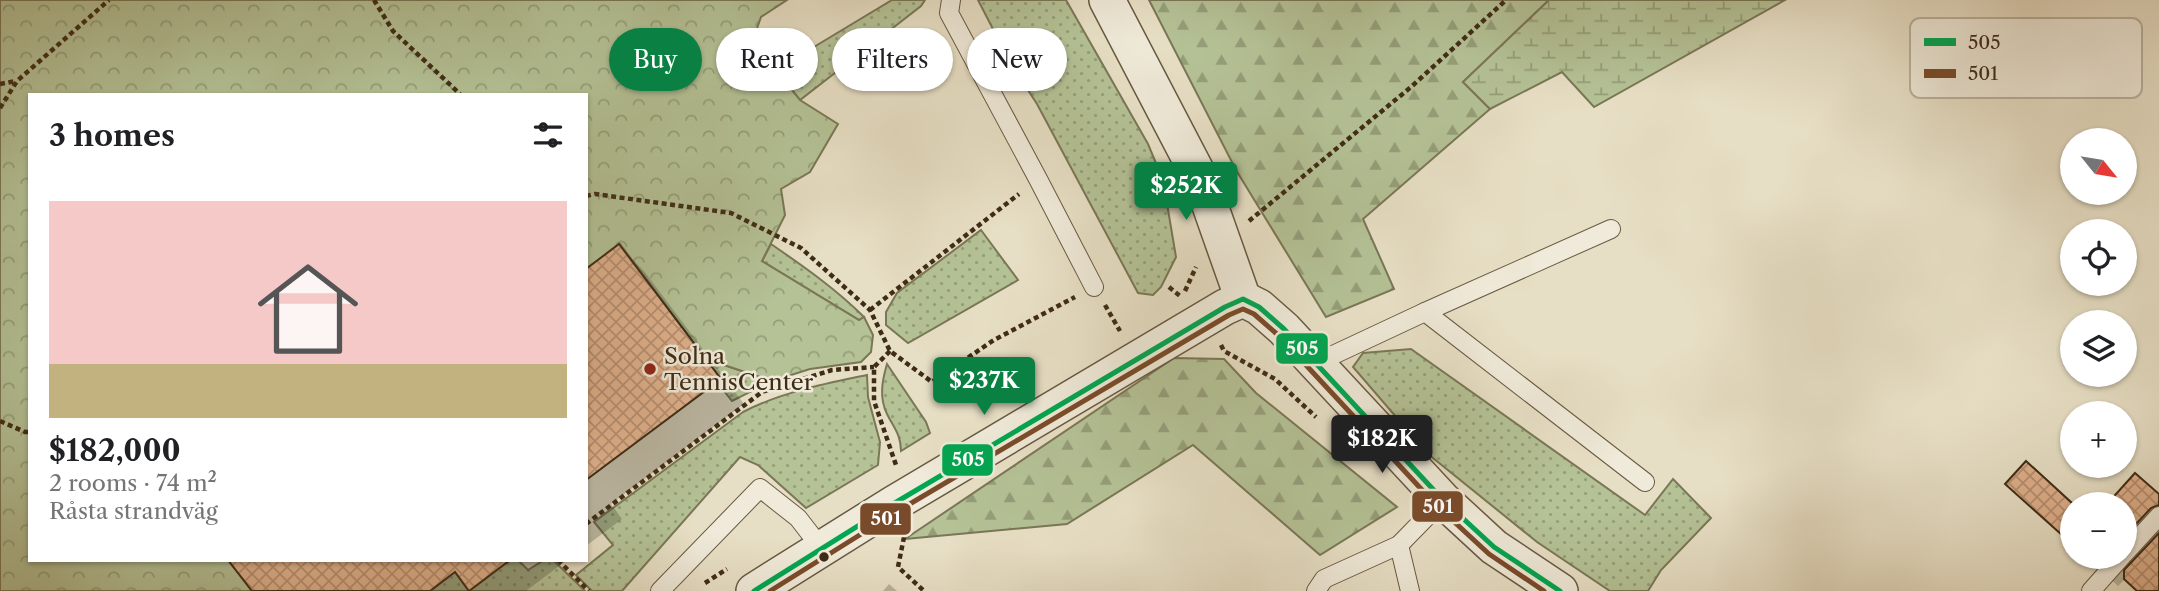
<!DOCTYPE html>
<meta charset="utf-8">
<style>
:root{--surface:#fff;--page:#f6f6f6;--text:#202124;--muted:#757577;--accent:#0b8043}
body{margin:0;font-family:"Libre Caslon Text",serif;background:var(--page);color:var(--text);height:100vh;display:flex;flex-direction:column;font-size:26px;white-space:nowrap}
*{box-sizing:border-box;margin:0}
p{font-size:23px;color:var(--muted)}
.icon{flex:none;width:38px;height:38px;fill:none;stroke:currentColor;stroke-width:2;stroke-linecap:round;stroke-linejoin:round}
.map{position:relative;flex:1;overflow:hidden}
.sheet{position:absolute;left:28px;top:93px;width:560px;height:469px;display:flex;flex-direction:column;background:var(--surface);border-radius:0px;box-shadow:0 2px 5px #0004}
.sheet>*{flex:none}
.top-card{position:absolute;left:609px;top:28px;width:665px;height:63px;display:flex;gap:14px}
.needle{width:46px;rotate:120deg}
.tools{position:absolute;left:2060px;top:128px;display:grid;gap:14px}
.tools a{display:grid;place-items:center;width:77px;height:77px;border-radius:50%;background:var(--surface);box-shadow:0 2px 5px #0004;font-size:35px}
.price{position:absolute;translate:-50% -60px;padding:0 16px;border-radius:7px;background:var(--accent);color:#fff;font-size:23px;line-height:46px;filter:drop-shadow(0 2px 4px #0008)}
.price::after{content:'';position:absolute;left:50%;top:42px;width:21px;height:16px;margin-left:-10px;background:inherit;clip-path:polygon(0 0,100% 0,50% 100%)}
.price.current{background:#222;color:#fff}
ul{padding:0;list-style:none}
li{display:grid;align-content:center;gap:14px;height:371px;padding:0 21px}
li span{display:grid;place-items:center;height:217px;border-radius:0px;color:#555}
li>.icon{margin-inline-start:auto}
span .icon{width:126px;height:126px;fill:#fffc;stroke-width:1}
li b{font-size:30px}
h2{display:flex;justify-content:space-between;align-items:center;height:84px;padding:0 21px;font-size:30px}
.pill{padding:0 24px;border-radius:32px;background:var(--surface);box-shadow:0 2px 5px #0004;font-size:24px;line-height:63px}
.pill.current{background:var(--accent);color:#fff}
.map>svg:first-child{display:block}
.grass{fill:url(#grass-dots);stroke:#7a7756;stroke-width:2}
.forest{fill:url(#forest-firs);stroke:#7a7756;stroke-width:2}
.wetland{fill:url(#wetland-marsh);stroke:#7a7756;stroke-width:2}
.park{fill:url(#park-crowns);stroke:#7a7756;stroke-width:2}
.shadow{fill:#0003}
.building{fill:url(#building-cross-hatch);stroke:#3f2c16;stroke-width:2}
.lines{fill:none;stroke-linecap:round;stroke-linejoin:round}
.service-casing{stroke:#695942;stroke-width:20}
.minor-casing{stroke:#695942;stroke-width:38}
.path{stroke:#3f2c16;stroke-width:4.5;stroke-dasharray:5 3.5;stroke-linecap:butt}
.service{stroke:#efead9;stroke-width:18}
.minor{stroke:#efead9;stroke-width:35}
.bus-1-casing{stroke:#efead9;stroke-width:10}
.bus-2-casing{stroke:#efead9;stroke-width:10}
.bus-1{stroke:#00a651;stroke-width:5}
.bus-2{stroke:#7a4b2a;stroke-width:5}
.poi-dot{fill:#8f2418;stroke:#efead9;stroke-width:2.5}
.bus-dot{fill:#3f2c16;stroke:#efead9;stroke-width:2.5}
.labels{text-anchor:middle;stroke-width:5;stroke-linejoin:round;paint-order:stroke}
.poi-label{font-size:23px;fill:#3f2c16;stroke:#efead9;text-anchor:start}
.key{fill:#efead9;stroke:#bab19e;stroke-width:2}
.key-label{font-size:19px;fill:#3f2c16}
.line-badge{stroke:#efead9;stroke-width:2.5}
.badge-label{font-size:19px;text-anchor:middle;font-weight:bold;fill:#fff}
</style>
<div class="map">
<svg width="2159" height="591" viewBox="0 0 2159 591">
<defs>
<pattern id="grass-dots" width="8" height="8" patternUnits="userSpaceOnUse" patternTransform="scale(1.75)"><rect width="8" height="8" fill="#b4c296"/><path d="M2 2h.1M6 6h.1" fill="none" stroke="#949e79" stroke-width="1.8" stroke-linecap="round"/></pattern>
<pattern id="forest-firs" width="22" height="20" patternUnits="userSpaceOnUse" patternTransform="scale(1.75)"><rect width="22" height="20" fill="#b4c296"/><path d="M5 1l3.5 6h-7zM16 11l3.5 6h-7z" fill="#949e79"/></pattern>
<pattern id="wetland-marsh" width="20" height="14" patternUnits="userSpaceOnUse" patternTransform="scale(1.75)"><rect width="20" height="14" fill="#b4c296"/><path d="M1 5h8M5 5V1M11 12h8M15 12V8" fill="none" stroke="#949e79"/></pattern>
<pattern id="park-crowns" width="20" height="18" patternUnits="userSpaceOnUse" patternTransform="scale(1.75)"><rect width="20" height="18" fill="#b4c296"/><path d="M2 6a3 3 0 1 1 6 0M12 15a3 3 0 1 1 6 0" fill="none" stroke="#949e79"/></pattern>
<pattern id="building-cross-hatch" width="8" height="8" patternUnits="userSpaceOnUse" patternTransform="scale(1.75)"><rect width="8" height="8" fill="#deb08b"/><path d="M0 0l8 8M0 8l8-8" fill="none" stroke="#b58f71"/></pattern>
</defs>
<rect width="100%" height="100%" fill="#e7dfc5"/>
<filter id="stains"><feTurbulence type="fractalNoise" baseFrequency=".00286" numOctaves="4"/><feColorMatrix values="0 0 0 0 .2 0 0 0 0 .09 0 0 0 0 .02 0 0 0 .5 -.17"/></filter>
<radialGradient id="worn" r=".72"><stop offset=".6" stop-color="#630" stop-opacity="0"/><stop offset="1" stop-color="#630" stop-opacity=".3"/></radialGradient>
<g class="grass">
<path d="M892 0H925L921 6 800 100 777 71 789 62Z"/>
<path d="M978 0H1066L1148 144 1163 180 1176 257 1161 287 1153 295 1138 293 1037 104 1011 64Z"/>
<path d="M981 230 1018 280 908 343 886 325V312L897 293Z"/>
<path d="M771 244C803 266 836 289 864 317L859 320 762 261Z"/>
<path d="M1411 349 1645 515 1673 479 1711 518 1661 570 1648 591H1610L1537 542 1428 454 1353 367 1363 353Z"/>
<path d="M706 359 772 381 732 401 717 382 720 379Z"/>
<path d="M887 364 926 422 930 433 901 451C901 435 894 428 887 414 879 398 882 381 887 364Z"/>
<path d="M867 375 868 397 880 442 878 465 806 508 758 465 740 457 622 591H592L576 575 613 545 594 522 743 412C782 392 824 384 867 375Z"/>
<path d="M510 560H518L528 570 544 560H553L585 591H430L455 572 469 591Z"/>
</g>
<g class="forest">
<path d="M1149 0H1549L1463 82 1490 109 1363 219 1394 289 1326 317 1236 170Z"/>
<path d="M1174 358 1224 359 1256 393 1397 507 1320 555 1193 445 1067 524 905 539Z"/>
</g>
<path class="wetland" d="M1549 0H1785L1594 107 1562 72 1490 109 1463 82Z"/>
<path class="park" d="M0 0H787L761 17 753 40 756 51 781 63 789 62 777 72 800 100 838 124 810 172 781 189 785 215 762 261 859 320 864 317 873 335 871 352 861 362 810 369 772 381 706 359 620 244 586 269V94H30V560H228L252 591H0Z"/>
<g class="shadow">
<path d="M619 246 644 271 744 404 611 504 622 519 586 546V271Z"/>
<path d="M2159 497V591H2139L2126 578 2118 586 2086 556H2124V504H2110Z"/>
<path d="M231 560H567L526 591H254Z"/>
<path d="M889 584 897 591H883Z"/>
</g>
<g class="building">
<path d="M619 244 721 379 586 480V269Z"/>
<path d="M2026 461 2072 503V544L2005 484Z"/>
<path d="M2135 473 2159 494V505L2151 508 2124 537V504H2107Z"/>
<path d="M2159 533V591H2137L2124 579V570Z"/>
<path d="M228 560H510L469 591 455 572 430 591H252Z"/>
</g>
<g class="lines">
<defs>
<g id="service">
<path d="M951 0 949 13 1038 179 1094 287"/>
<path d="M1425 312 1611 229"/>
<path d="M1316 363 1425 312 1645 482"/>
<path d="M1399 545 1410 591"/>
<path d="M2124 554 2159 516"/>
<path d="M660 591 760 488 798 518 822 549"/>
<path d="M1316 591 1324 579 1399 545 1443 500"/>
<path d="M2091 591 2122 556"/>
</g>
<g id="minor">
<path d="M1107 0 1201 180 1243 299"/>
<path d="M754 591 893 504 1225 307 1243 299 1259 307 1284 329 1443 500 1494 547 1560 591"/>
</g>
</defs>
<use href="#service" class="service-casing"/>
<use href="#minor" class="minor-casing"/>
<g class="path">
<path d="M374 0 393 31 460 94"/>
<path d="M0 84 16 81"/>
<path d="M0 108 17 81 109 0"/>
<path d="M586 196 595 194 731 213 801 248 870 310 890 351 932 382 994 340 1075 297"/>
<path d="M1249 221 1411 87 1506 0"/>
<path d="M1169 287 1180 296"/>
<path d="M1185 291 1196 267"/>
<path d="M1105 305 1120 331"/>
<path d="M870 310 1019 194"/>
<path d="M1221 345 1224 351 1275 379 1316 417"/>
<path d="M890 351 874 367V401L896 465"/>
<path d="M0 421 25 432H30"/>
<path d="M586 524 762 392 832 370 874 367"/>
<path d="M904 537 898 567 924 591"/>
<path d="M558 560 589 591"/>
<path d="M705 583 727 569"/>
</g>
<use href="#service" class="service"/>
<use href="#minor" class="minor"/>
<defs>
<path id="bus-1" d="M754 591 893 504 1225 307 1243 299 1259 307 1284 329 1443 500 1494 547 1560 591"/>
<path id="bus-2" d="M770 591 898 511 1229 315 1243 309 1254 314 1278 335 1437 506 1489 554 1544 591"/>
</defs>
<use href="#bus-1" class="bus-1-casing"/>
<use href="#bus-2" class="bus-2-casing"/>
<use href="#bus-1" class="bus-1"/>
<use href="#bus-2" class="bus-2"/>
</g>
<circle class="poi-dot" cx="650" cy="369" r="7"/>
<circle class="bus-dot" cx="824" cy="557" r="6"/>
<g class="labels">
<g class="poi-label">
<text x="664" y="364">Solna<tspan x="664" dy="26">TennisCenter</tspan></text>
</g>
</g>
<rect x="1910" y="18" width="232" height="80" rx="10" class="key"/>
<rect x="1924" y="38" width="32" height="8" fill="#00a651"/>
<rect x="1924" y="69" width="32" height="9" fill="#7a4b2a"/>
<g class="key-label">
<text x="1968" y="49">505</text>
<text x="1968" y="80">501</text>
</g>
<g class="line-badge">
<rect x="1275" y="332" width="54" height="33" rx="7" fill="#00a651"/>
<rect x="941" y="443" width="53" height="34" rx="7" fill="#00a651"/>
<rect x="1411" y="490" width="53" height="33" rx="7" fill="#7a4b2a"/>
<rect x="859" y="502" width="53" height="34" rx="7" fill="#7a4b2a"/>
</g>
<g class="badge-label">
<text x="1302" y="355">505</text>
<text x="968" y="466">505</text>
<text x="1438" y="513">501</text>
<text x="886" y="525">501</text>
</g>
<rect width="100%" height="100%" filter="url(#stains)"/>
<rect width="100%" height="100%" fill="url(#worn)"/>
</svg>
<div class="tools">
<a><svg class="needle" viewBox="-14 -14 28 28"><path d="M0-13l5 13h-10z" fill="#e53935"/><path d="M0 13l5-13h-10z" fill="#757577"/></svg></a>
<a><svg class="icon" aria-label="locate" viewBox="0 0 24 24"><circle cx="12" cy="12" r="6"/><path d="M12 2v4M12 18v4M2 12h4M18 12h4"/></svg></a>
<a><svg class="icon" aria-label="layers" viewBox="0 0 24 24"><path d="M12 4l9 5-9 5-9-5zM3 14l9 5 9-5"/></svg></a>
<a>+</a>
<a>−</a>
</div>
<b class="price" style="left:1186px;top:222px">$252K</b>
<b class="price" style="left:984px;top:417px">$237K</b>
<b class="price current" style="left:1382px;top:475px">$182K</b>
<div class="top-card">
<a class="pill current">Buy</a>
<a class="pill">Rent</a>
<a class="pill">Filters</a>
<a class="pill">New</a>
</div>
<section class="sheet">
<h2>3 homes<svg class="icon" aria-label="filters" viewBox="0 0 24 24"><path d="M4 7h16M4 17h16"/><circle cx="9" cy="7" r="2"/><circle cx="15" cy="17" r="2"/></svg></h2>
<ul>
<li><span style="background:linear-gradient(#f6c9c9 75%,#c2b280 0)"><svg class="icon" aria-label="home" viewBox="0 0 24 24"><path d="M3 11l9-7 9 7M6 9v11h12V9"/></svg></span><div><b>$182,000</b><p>2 rooms · 74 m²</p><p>Råsta strandväg</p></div></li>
</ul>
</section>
</div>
